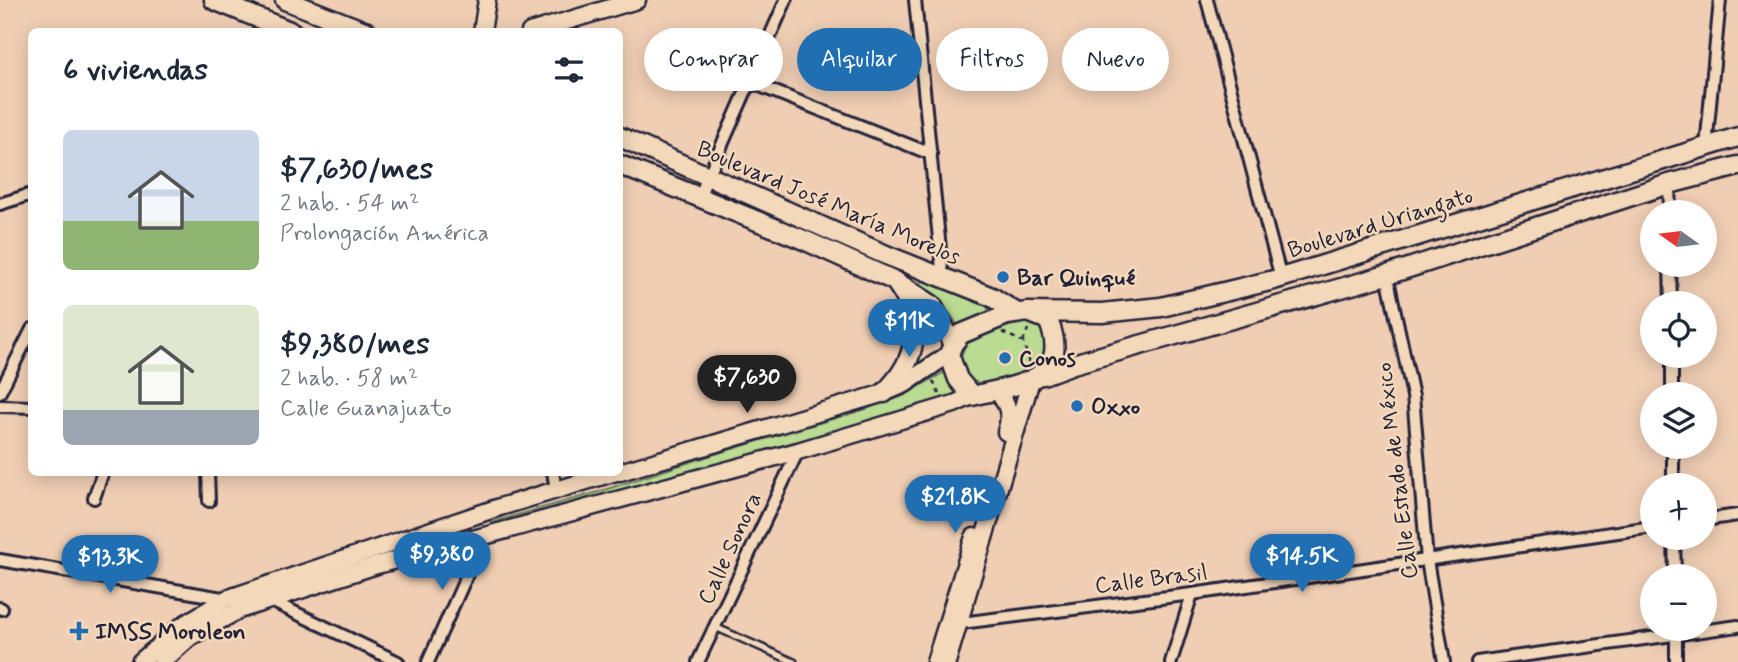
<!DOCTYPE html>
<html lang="es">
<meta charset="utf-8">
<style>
:root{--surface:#fff;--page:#f6f6f7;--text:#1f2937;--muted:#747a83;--accent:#1f6fb2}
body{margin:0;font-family:Mynerve,sans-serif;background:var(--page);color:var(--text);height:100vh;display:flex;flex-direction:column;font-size:26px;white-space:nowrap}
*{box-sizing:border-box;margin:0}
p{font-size:23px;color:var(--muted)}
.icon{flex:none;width:38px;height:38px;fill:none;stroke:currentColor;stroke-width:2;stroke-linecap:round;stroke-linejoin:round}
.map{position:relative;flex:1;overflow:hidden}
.drawer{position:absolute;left:28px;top:28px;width:595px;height:448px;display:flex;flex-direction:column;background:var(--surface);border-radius:10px;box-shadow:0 4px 18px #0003}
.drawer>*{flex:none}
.hud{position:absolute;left:644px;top:28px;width:665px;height:63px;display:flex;gap:14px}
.needle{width:46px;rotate:284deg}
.fabs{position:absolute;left:1640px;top:200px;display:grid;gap:14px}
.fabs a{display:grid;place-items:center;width:77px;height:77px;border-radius:50%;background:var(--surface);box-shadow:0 4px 18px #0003;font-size:35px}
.price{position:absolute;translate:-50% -60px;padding:0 16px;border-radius:24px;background:var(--accent);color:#fff;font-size:23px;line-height:46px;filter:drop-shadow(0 2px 4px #0008)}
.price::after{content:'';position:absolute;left:50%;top:42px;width:21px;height:16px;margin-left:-10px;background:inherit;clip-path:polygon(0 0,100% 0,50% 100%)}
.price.on{background:#222;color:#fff}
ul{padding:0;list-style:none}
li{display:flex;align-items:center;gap:21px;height:175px;padding:0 35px}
li span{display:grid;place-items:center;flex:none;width:196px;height:140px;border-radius:10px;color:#555}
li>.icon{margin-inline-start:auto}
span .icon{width:84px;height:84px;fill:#fffc;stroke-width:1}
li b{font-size:30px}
h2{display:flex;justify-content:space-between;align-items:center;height:84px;padding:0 35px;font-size:30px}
.chip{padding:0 24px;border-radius:32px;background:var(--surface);box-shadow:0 4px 18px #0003;font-size:24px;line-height:63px}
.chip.on{background:var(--accent);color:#fff}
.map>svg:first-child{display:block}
.green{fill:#bbda92;stroke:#6e7e66;stroke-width:2}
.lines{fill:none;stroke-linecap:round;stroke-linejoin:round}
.lane-casing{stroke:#22223b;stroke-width:10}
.street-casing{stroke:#22223b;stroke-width:16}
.secondary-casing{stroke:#22223b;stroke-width:21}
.primary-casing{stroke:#22223b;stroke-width:23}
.path{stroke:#22223b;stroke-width:2.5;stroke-dasharray:5 5;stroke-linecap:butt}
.lane{stroke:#f4d8ba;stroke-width:5}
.street{stroke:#f4d8ba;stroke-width:10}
.secondary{stroke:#f4d8ba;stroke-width:16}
.primary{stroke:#f4d8ba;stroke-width:18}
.poi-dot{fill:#1f6fb2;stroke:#f4d8ba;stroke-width:2.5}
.labels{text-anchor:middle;stroke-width:5;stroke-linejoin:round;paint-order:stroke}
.street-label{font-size:23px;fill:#22223b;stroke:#f4d8ba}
.poi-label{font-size:23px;font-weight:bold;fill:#22223b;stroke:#f4d8ba;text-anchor:start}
</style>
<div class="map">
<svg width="1738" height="662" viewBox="0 0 1738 662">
<rect width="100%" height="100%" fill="#f0ceb4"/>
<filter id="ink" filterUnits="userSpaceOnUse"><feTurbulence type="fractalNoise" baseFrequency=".0143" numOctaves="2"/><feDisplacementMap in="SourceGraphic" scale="14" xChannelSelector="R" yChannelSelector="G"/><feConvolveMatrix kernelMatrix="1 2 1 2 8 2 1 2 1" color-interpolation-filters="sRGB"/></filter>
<g filter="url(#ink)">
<g class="green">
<path d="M922 280 987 306 990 314 958 326 951 315 920 283Z"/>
<path d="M1027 322 1046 327 1051 333 1039 374 982 385 967 378 960 358 966 344 996 329Z"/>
<path d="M948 370 960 395 490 529 492 522 595 493 712 455 869 408 903 396Z"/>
</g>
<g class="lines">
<defs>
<path id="lane" d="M715 627 794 662"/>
<g id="street">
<path d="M915 0 943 279"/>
<path d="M1207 0 1281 278"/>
<path d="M750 82 931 154"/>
<path d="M1706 147 1720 0"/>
<path d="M1669 184 1670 212"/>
<path d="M699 197 786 0"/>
<path d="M0 204 32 194"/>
<path d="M1670 264 1671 303"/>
<path d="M1387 275 1413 396 1427 560 1444 662"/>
<path d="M1672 355V394"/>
<path d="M0 392 32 329"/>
<path d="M0 406 32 407"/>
<path d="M1673 446V485"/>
<path d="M208 472 209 501"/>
<path d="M553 472 556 490"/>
<path d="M94 498 103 472"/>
<path d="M1704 520 1738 515"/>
<path d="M1674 537 1675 576"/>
<path d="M0 560 228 599"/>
<path d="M269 600 398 662"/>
<path d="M0 608 2 609"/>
<path d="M953 624 1192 594 1652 527"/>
<path d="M1676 628V662"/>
<path d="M428 662 485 535"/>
<path d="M698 662 798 451"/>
<path d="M1171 662 1192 594"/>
<path d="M1477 662 1738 626"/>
</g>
<g id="secondary">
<path d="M482 32 487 0"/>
<path d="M530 32 637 0"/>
<path d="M997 390C1008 406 1012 413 1006 432"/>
<path d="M620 472 884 393 905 384 949 354"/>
<path d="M140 662 183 625 226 599 500 507 616 472"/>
<path d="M162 662 190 637 239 610 377 565 798 451 954 404 972 396"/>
<path d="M935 662 974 537"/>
<path d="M947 662 1031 380"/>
</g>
<g id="primary">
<path d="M214 0 292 32"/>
<path d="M285 0 367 32"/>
<path d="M620 137 886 255 992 297 1017 313"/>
<path d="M620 165 804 240 895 281 932 305 953 344"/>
<path d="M1028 312 1048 320C1074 381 1016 385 972 396L958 379 949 354 953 344 961 334 1007 315 1028 312 1102 313 1161 307 1274 280 1738 137"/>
<path d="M1043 375 1073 364 1387 275 1669 184 1738 166"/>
<path d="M884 393C917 361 925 323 897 284"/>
</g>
</defs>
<use href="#lane" class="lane-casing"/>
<use href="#street" class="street-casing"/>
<use href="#secondary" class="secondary-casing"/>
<use href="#primary" class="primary-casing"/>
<g class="path">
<path d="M1002 332 1023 342 1030 364"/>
<path d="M1023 342 1028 329"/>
<path d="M933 381 939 394"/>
</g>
<use href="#lane" class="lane"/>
<use href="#street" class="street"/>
<use href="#secondary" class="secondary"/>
<use href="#primary" class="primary"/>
</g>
</g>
<g class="poi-dot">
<circle cx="1003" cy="277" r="7"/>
<circle cx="1005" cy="358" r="7"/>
<circle cx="1077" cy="406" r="7"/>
<path d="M75.5 620.5h7v7h7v7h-7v7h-7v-7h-7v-7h7z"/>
</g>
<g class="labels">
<g class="street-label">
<text transform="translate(829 202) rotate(23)" y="8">Boulevard José María Morelos</text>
<text transform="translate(1380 222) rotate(-17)" y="8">Boulevard Uriangato</text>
<text transform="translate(1396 471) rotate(-97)" y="8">Calle Estado de México</text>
<text transform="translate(729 548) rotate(-65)" y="8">Calle Sonora</text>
<text transform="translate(1151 578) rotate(-7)" y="8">Calle Brasil</text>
</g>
<g class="poi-label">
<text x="1017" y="285">Bar Quinqué</text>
<text x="1019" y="366">Conos</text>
<text x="1091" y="414">Oxxo</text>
<text x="95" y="639">IMSS Moroleon</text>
</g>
</g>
</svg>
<div class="fabs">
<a><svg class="needle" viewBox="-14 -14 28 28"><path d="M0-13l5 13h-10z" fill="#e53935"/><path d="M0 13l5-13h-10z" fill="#747a83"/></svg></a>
<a><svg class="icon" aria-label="locate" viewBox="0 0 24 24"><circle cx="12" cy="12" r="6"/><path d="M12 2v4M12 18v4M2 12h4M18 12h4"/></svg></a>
<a><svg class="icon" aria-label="layers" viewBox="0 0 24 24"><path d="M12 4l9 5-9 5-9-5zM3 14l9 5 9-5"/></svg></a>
<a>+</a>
<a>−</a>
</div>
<b class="price" style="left:909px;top:359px">$11K</b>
<b class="price on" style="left:747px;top:415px">$7,630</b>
<b class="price" style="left:955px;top:535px">$21.8K</b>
<b class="price" style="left:442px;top:592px">$9,380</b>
<b class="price" style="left:1302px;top:594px">$14.5K</b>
<b class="price" style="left:110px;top:595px">$13.3K</b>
<div class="hud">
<a class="chip">Comprar</a>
<a class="chip on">Alquilar</a>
<a class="chip">Filtros</a>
<a class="chip">Nuevo</a>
</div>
<section class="drawer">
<h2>6 viviendas<svg class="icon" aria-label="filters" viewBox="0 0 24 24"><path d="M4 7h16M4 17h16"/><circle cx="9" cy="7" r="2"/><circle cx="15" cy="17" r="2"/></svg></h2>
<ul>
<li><span style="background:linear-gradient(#c9d6e8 65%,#8fb573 0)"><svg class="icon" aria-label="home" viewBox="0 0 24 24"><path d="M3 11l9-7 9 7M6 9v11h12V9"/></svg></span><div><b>$7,630/mes</b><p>2 hab. · 54 m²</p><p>Prolongación América</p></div></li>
<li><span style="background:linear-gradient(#dfe7d0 75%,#9aa5b1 0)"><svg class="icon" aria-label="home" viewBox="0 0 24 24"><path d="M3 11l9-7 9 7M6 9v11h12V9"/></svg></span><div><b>$9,380/mes</b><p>2 hab. · 58 m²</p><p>Calle Guanajuato</p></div></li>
</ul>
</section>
</div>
